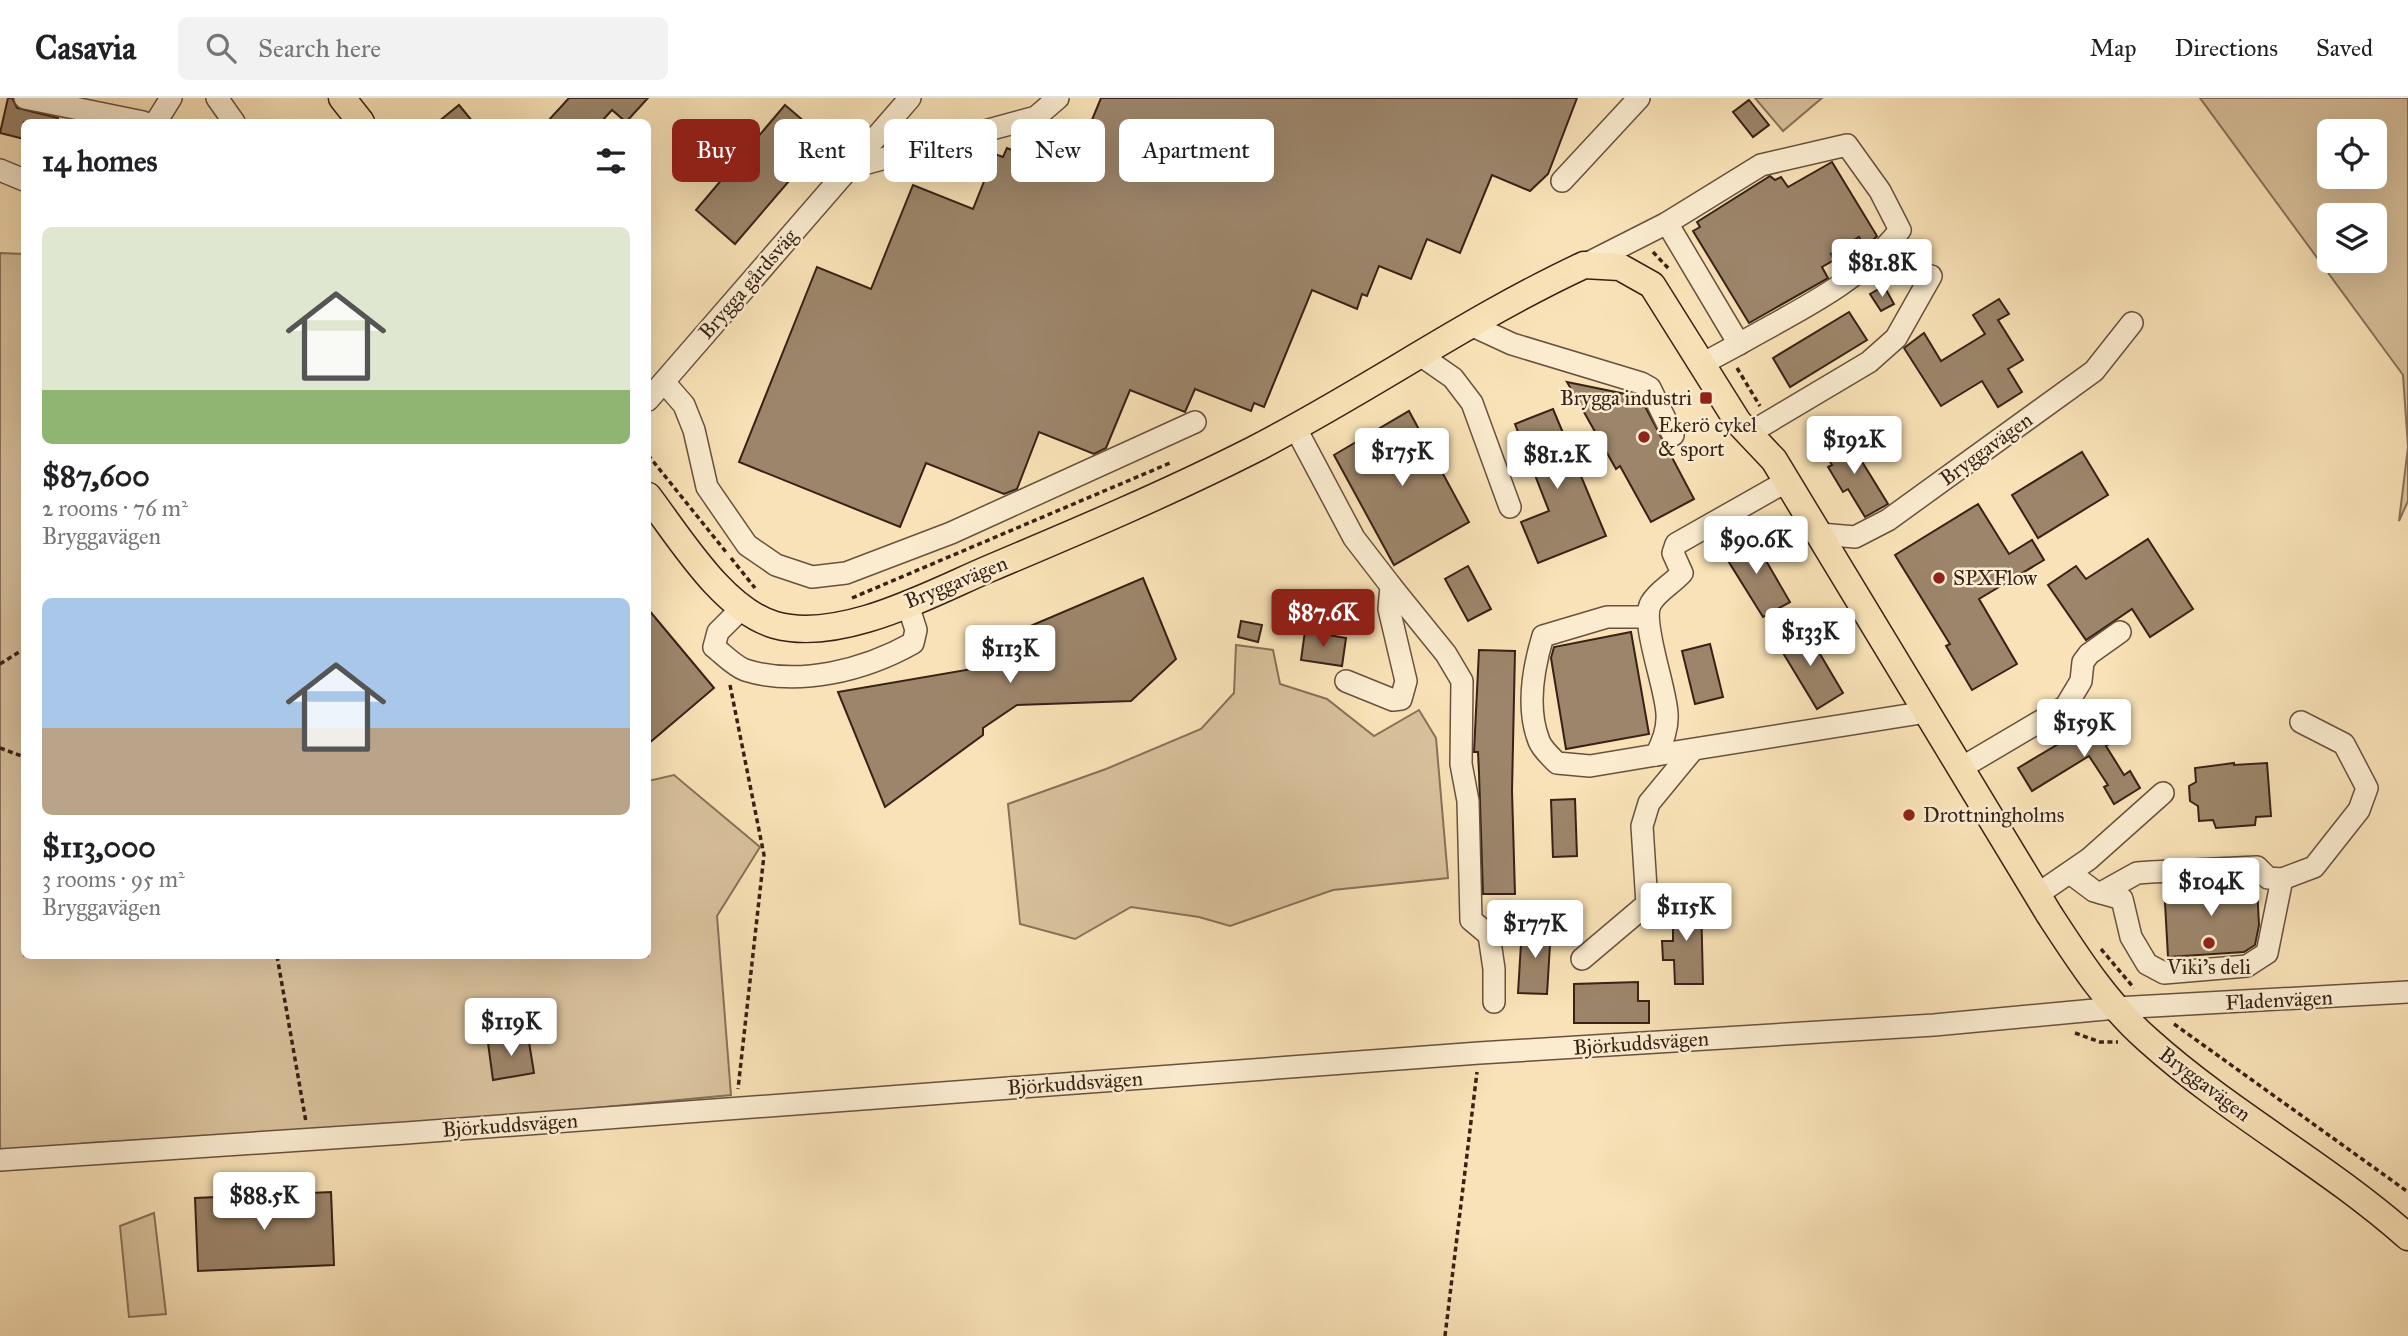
<!DOCTYPE html>
<meta charset="utf-8">
<style>
:root{--surface:#fff;--page:#f2f2f2;--text:#202124;--muted:#757577;--line:#e0e0e0;--accent:#8f2418}
body{margin:0;font-family:"IM FELL Great Primer",serif;background:var(--page);color:var(--text);height:100vh;display:flex;flex-direction:column;font-size:26px;white-space:nowrap}
*{box-sizing:border-box;margin:0}
p{font-size:23px;color:var(--muted)}
.icon{flex:none;width:38px;height:38px;fill:none;stroke:currentColor;stroke-width:2;stroke-linecap:round;stroke-linejoin:round}
.map{position:relative;flex:1;overflow:hidden}
.drawer{position:absolute;left:21px;top:21px;width:630px;height:840px;display:flex;flex-direction:column;background:var(--surface);border-radius:10px;box-shadow:0 7px 28px #0002}
.drawer>*{flex:none}
.guide{position:absolute;left:672px;top:21px;width:665px;height:63px;display:flex;gap:14px}
.fabs{position:absolute;left:2317px;top:21px;display:grid;gap:14px}
.fabs a{display:grid;place-items:center;width:70px;height:70px;border-radius:10px;background:var(--surface);box-shadow:0 7px 28px #0002;font-size:35px}
.price{position:absolute;translate:-50% -60px;padding:0 16px;border-radius:7px;background:#fff;color:#222;font-size:23px;line-height:46px;filter:drop-shadow(0 2px 4px #0008)}
.price::after{content:'';position:absolute;left:50%;top:42px;width:21px;height:16px;margin-left:-10px;background:inherit;clip-path:polygon(0 0,100% 0,50% 100%)}
.price.on{background:var(--accent);color:#fff}
ul{padding:0;list-style:none}
li{display:grid;align-content:center;gap:14px;height:371px;padding:0 21px}
li span{display:grid;place-items:center;height:217px;border-radius:10px;color:#555}
li>.icon{margin-inline-start:auto}
span .icon{width:126px;height:126px;fill:#fffc;stroke-width:1}
li b{font-size:30px}
h2{display:flex;justify-content:space-between;align-items:center;height:84px;padding:0 21px;font-size:30px}
.chip{padding:0 24px;border-radius:10px;background:var(--surface);box-shadow:0 7px 28px #0002;font-size:24px;line-height:63px}
.chip.on{background:var(--accent);color:#fff}
header{display:flex;align-items:center;gap:42px;box-sizing:border-box;height:98px;padding:0 35px;background:var(--surface);border-bottom:2px solid var(--line)}
header strong{font-size:33px}
nav{display:flex;gap:38px;margin-inline-start:auto;font-size:24px}
.search{width:490px;height:63px;background:var(--page);display:flex;align-items:center;gap:18px;box-sizing:border-box;padding:0 24px;border-radius:10px;color:var(--muted);font-size:26px}
.map>svg:first-child{display:block}
.green{fill:#d8c19c;stroke:#887159;stroke-width:2;fill-rule:evenodd}
.building{fill:#9c856a;stroke:#382116;stroke-width:2}
.lines{fill:none;stroke-linecap:round;stroke-linejoin:round}
.minor-casing{stroke:#68513e;stroke-width:24}
.major-casing{stroke:#382116;stroke-width:29}
.path{stroke:#382116;stroke-width:3.5;stroke-dasharray:5 3.5;stroke-linecap:butt}
.minor{stroke:#fbecd0;stroke-width:21}
.major{stroke:#f9e2b7;stroke-width:26}
.poi-dot{fill:#8f2418;stroke:#fbecd0;stroke-width:2.5}
.labels{text-anchor:middle;stroke-width:5;stroke-linejoin:round;paint-order:stroke}
.street-label{font-size:21px;fill:#382116;stroke:#fbecd0}
.poi-label{font-size:21px;fill:#382116;stroke:#fbecd0;text-anchor:start}
</style>
<header>
<strong>Casavia</strong>
<div class="search"><svg class="icon" aria-label="search" viewBox="0 0 24 24"><circle cx="10" cy="10" r="6"/><path d="M15 15l6 6"/></svg>Search here</div>
<nav><a>Map</a><a>Directions</a><a>Saved</a></nav>
</header>
<div class="map">
<svg width="2408" height="1238" viewBox="0 0 2408 1238">
<rect width="100%" height="100%" fill="#f9e2b7"/>
<filter id="stains"><feTurbulence type="fractalNoise" baseFrequency=".00286" numOctaves="4"/><feColorMatrix values="0 0 0 0 .2 0 0 0 0 .09 0 0 0 0 .02 0 0 0 .5 -.17"/></filter>
<radialGradient id="worn" r=".72"><stop offset=".6" stop-color="#630" stop-opacity="0"/><stop offset="1" stop-color="#630" stop-opacity=".3"/></radialGradient>
<g class="green">
<path d="M1755 0H1822L1783 33Z"/>
<path d="M2200 0H2408V403L2399 423 2408 349 2403 277ZM2329 33H2375V79H2329ZM2329 117H2375V163H2329Z"/>
<path d="M0 155 24 156V858H648V683L674 677 760 749 717 818 731 997 405 1028 87 1045 0 1056Z"/>
<path d="M1236 547 1273 552 1280 586 1327 601 1374 638 1419 612 1436 640 1448 780 1333 792 1230 828 1199 819 1131 809 1075 841 1020 826 1008 706 1106 671 1201 631 1234 595Z"/>
<path d="M154 1115 166 1216 129 1219 120 1128Z"/>
</g>
<g class="building">
<path d="M8 0H12L17 10 58 20 57 24H24V41L0 35Z"/>
<path d="M569 0H648L626 24 612 12 601 24H547Z"/>
<path d="M1101 0H1577L1548 76 1530 93 1492 77 1460 155 1427 141 1411 181 1379 168 1367 198 1362 196 1357 211 1312 192 1264 309 1254 305 1251 313 1195 291 1185 314 1130 292 1106 350 1094 356 1039 334 1017 391 1004 396 926 365 900 429 739 364 817 169 871 191 913 87 973 111 995 56 1003 59 1007 50 1070 75Z"/>
<path d="M1749 2 1769 27 1753 39 1733 14Z"/>
<path d="M459 7 473 24H438Z"/>
<path d="M785 7 825 41 735 146 696 112Z"/>
<path d="M1832 64 1877 138 1865 150 1859 139 1831 156 1834 162 1822 169 1828 180 1749 225 1693 133 1700 129 1697 124 1770 78 1775 82 1781 79 1788 89Z"/>
<path d="M1884 188 1894 206 1881 213 1870 196Z"/>
<path d="M1999 201 2009 216 1998 222 2023 262 2008 271 2022 294 1998 309 1982 283 1941 308 1904 250 1924 235 1941 263 1985 236 1973 217Z"/>
<path d="M1849 214 1867 242 1790 289 1773 260Z"/>
<path d="M1567 284 1640 299 1694 401 1651 424 1620 368 1616 371Z"/>
<path d="M1553 311 1606 438 1538 465 1521 424 1549 413 1515 326Z"/>
<path d="M1409 313 1469 424 1394 467 1334 357Z"/>
<path d="M1845 336 1888 406 1865 419 1848 391 1843 394 1828 369 1832 367 1822 350Z"/>
<path d="M2082 354 2108 397 2038 440 2012 397Z"/>
<path d="M1978 406 2009 456 2032 442 2044 462 1979 501 2017 566 1972 592 1946 548 1950 546 1895 457Z"/>
<path d="M1751 437 1790 504 1763 519 1722 453Z"/>
<path d="M2148 441 2193 511 2150 539 2132 511 2086 542 2048 487 2076 468 2086 481Z"/>
<path d="M1468 468 1491 511 1468 523 1445 481Z"/>
<path d="M1143 480 1176 561 1131 603 1017 607 983 630V637L885 709 838 594 978 570 979 561 998 554 993 544Z"/>
<path d="M648 511 714 590 648 646Z"/>
<path d="M1241 523 1262 527 1258 544 1238 539Z"/>
<path d="M1804 529 1843 595 1817 611 1777 545Z"/>
<path d="M1305 533 1346 540 1342 568 1301 562Z"/>
<path d="M1631 534 1649 636 1566 651 1551 560 1554 549Z"/>
<path d="M1710 546 1723 599 1695 606 1682 553Z"/>
<path d="M1479 552 1515 553 1512 693 1515 796H1483L1479 675 1478 654H1474Z"/>
<path d="M2112 614 2125 636 2106 648 2124 677 2130 673 2140 690 2114 706 2104 689 2108 687 2089 658 2032 693 2018 670Z"/>
<path d="M2234 665V667L2267 665 2271 718 2256 719 2255 727 2216 730 2213 722 2199 723 2198 708 2190 703 2189 688 2196 684 2195 670Z"/>
<path d="M1575 701 1577 758 1553 759 1551 702Z"/>
<path d="M2252 782 2257 788 2259 827 2255 847 2244 854 2168 859 2164 787Z"/>
<path d="M1701 803 1703 886H1675L1674 862H1663L1662 843H1673V804Z"/>
<path d="M1522 829 1551 830 1547 896 1518 895Z"/>
<path d="M1638 884V903H1649V925H1574V886Z"/>
<path d="M528 938 534 975 493 982 488 945Z"/>
<path d="M331 1094 334 1167 198 1173 195 1100Z"/>
</g>
<g class="lines">
<defs>
<g id="minor">
<path d="M25 0 143 24"/>
<path d="M217 0 234 24"/>
<path d="M156 24 171 0"/>
<path d="M849 70 1036 19 1058 0"/>
<path d="M0 72 24 82"/>
<path d="M1562 83 1639 0"/>
<path d="M1667 125 1739 246 1702 266"/>
<path d="M1584 167 1667 125 1761 67 1847 47 1880 93 1900 132C1857 187 1798 212 1739 246"/>
<path d="M1473 228 1512 246 1641 285 1650 290 1673 337"/>
<path d="M1420 257 1453 280 1472 305 1510 409"/>
<path d="M664 284 684 307 694 332 707 389 747 447 776 467 812 479 846 475 951 435 1195 324"/>
<path d="M648 302 910 0"/>
<path d="M1295 329 1354 440 1391 488 1389 511 1406 583 1401 601 1393 602 1346 583"/>
<path d="M1748 336 1869 264 1896 240 1931 178"/>
<path d="M1820 436 1855 439 1888 422 2094 273 2132 225"/>
<path d="M1391 488 1446 556 1462 583 1461 666 1468 703 1471 822 1489 837 1494 871V904"/>
<path d="M743 509 718 534 714 549C723 556 734 568 745 572 799 589 865 572 913 545L916 532 907 504"/>
<path d="M1646 519H1607L1543 538C1533 571 1526 610 1539 643 1542 651 1551 659 1557 665L1590 668 1656 657C1663 644 1668 631 1667 616 1666 589 1640 523 1651 505 1657 494 1673 485 1682 475L1673 455 1676 446 1787 383"/>
<path d="M1656 657 1927 614"/>
<path d="M1961 670 2066 608 2081 583 2083 564 2089 556 2120 534"/>
<path d="M2070 775 2094 793 2122 801 2131 839 2147 866 2164 875 2247 868 2267 855 2282 781 2314 769 2359 712 2367 690 2344 646 2301 624"/>
<path d="M2101 795 2137 775 2151 774 2257 769 2268 780 2282 781"/>
<path d="M2038 796 2089 761 2163 695"/>
<path d="M1582 861 1647 806 1642 728 1649 705 1691 654"/>
<path d="M0 1062 406 1035 1479 955 1934 927 2116 910 2408 894"/>
</g>
<g id="major">
<path d="M342 0 361 24"/>
<path d="M648 398C680 440 723 512 775 527 840 545 928 497 986 472 1076 434 1166 396 1253 352 1366 294 1470 220 1584 167L1620 169 1652 187 1738 324 1774 362 2049 816C2079 862 2107 906 2148 942 2229 1015 2327 1067 2408 1139"/>
</g>
</defs>
<use href="#minor" class="minor-casing"/>
<use href="#major" class="major-casing"/>
<g class="path">
<path d="M1653 154 1669 171"/>
<path d="M1737 270 1760 308"/>
<path d="M648 357 726 454"/>
<path d="M731 460 755 490"/>
<path d="M852 500 1170 365"/>
<path d="M0 566 24 551"/>
<path d="M730 587 764 757 738 991"/>
<path d="M0 650 24 659"/>
<path d="M2101 851 2134 890"/>
<path d="M277 858 306 1024"/>
<path d="M2174 926 2408 1094"/>
<path d="M2075 935 2100 944H2118"/>
<path d="M1445 1238 1477 974"/>
</g>
<use href="#minor" class="minor"/>
<use href="#major" class="major"/>
</g>
<g class="poi-dot">
<rect x="1699" y="293" width="14" height="14" rx="3.5"/>
<circle cx="1644" cy="339" r="7"/>
<circle cx="1939" cy="480" r="7"/>
<circle cx="1909" cy="717" r="7"/>
<circle cx="2209" cy="845" r="7"/>
</g>
<g class="labels">
<g class="street-label">
<text transform="translate(748 186) rotate(-49)" y="7">Brygga gårdsväg</text>
<text transform="translate(1986 351) rotate(-36)" y="7">Bryggavägen</text>
<text transform="translate(956 484) rotate(-22)" y="7">Bryggavägen</text>
<text transform="translate(2279 902) rotate(-3)" y="7">Fladenvägen</text>
<text transform="translate(1641 945) rotate(-4)" y="7">Björkuddsvägen</text>
<text transform="translate(1075 985) rotate(-4)" y="7">Björkuddsvägen</text>
<text transform="translate(2205 986) rotate(37)" y="7">Bryggavägen</text>
<text transform="translate(510 1027) rotate(-4)" y="7">Björkuddsvägen</text>
</g>
<g class="poi-label">
<text x="1692" y="307" text-anchor="end">Brygga industri</text>
<text x="1658" y="334">Ekerö cykel<tspan x="1658" dy="24">&amp; sport</tspan></text>
<text x="1953" y="487">SPXFlow</text>
<text x="1923" y="724">Drottningholms</text>
<text x="2209" y="876" text-anchor="middle">Viki's deli</text>
</g>
</g>
<rect width="100%" height="100%" filter="url(#stains)"/>
<rect width="100%" height="100%" fill="url(#worn)"/>
</svg>
<div class="fabs">
<a><svg class="icon" aria-label="locate" viewBox="0 0 24 24"><circle cx="12" cy="12" r="6"/><path d="M12 2v4M12 18v4M2 12h4M18 12h4"/></svg></a>
<a><svg class="icon" aria-label="layers" viewBox="0 0 24 24"><path d="M12 4l9 5-9 5-9-5zM3 14l9 5 9-5"/></svg></a>
</div>
<b class="price" style="left:1882px;top:201px">$81.8K</b>
<b class="price" style="left:1854px;top:378px">$192K</b>
<b class="price" style="left:1402px;top:390px">$175K</b>
<b class="price" style="left:1557px;top:393px">$81.2K</b>
<b class="price" style="left:1756px;top:478px">$90.6K</b>
<b class="price on" style="left:1323px;top:551px">$87.6K</b>
<b class="price" style="left:1810px;top:570px">$133K</b>
<b class="price" style="left:1010px;top:587px">$113K</b>
<b class="price" style="left:2084px;top:661px">$159K</b>
<b class="price" style="left:2211px;top:820px">$104K</b>
<b class="price" style="left:1686px;top:845px">$115K</b>
<b class="price" style="left:1535px;top:862px">$177K</b>
<b class="price" style="left:511px;top:960px">$119K</b>
<b class="price" style="left:264px;top:1134px">$88.5K</b>
<div class="guide">
<a class="chip on">Buy</a>
<a class="chip">Rent</a>
<a class="chip">Filters</a>
<a class="chip">New</a>
<a class="chip">Apartment</a>
</div>
<section class="drawer">
<h2>14 homes<svg class="icon" aria-label="filters" viewBox="0 0 24 24"><path d="M4 7h16M4 17h16"/><circle cx="9" cy="7" r="2"/><circle cx="15" cy="17" r="2"/></svg></h2>
<ul>
<li><span style="background:linear-gradient(#dfe7d0 75%,#8fb573 0)"><svg class="icon" aria-label="home" viewBox="0 0 24 24"><path d="M3 11l9-7 9 7M6 9v11h12V9"/></svg></span><div><b>$87,600</b><p>2 rooms · 76 m²</p><p>Bryggavägen</p></div></li>
<li><span style="background:linear-gradient(#a9c7e8 60%,#b9a48a 0)"><svg class="icon" aria-label="home" viewBox="0 0 24 24"><path d="M3 11l9-7 9 7M6 9v11h12V9"/></svg></span><div><b>$113,000</b><p>3 rooms · 95 m²</p><p>Bryggavägen</p></div></li>
</ul>
</section>
</div>
